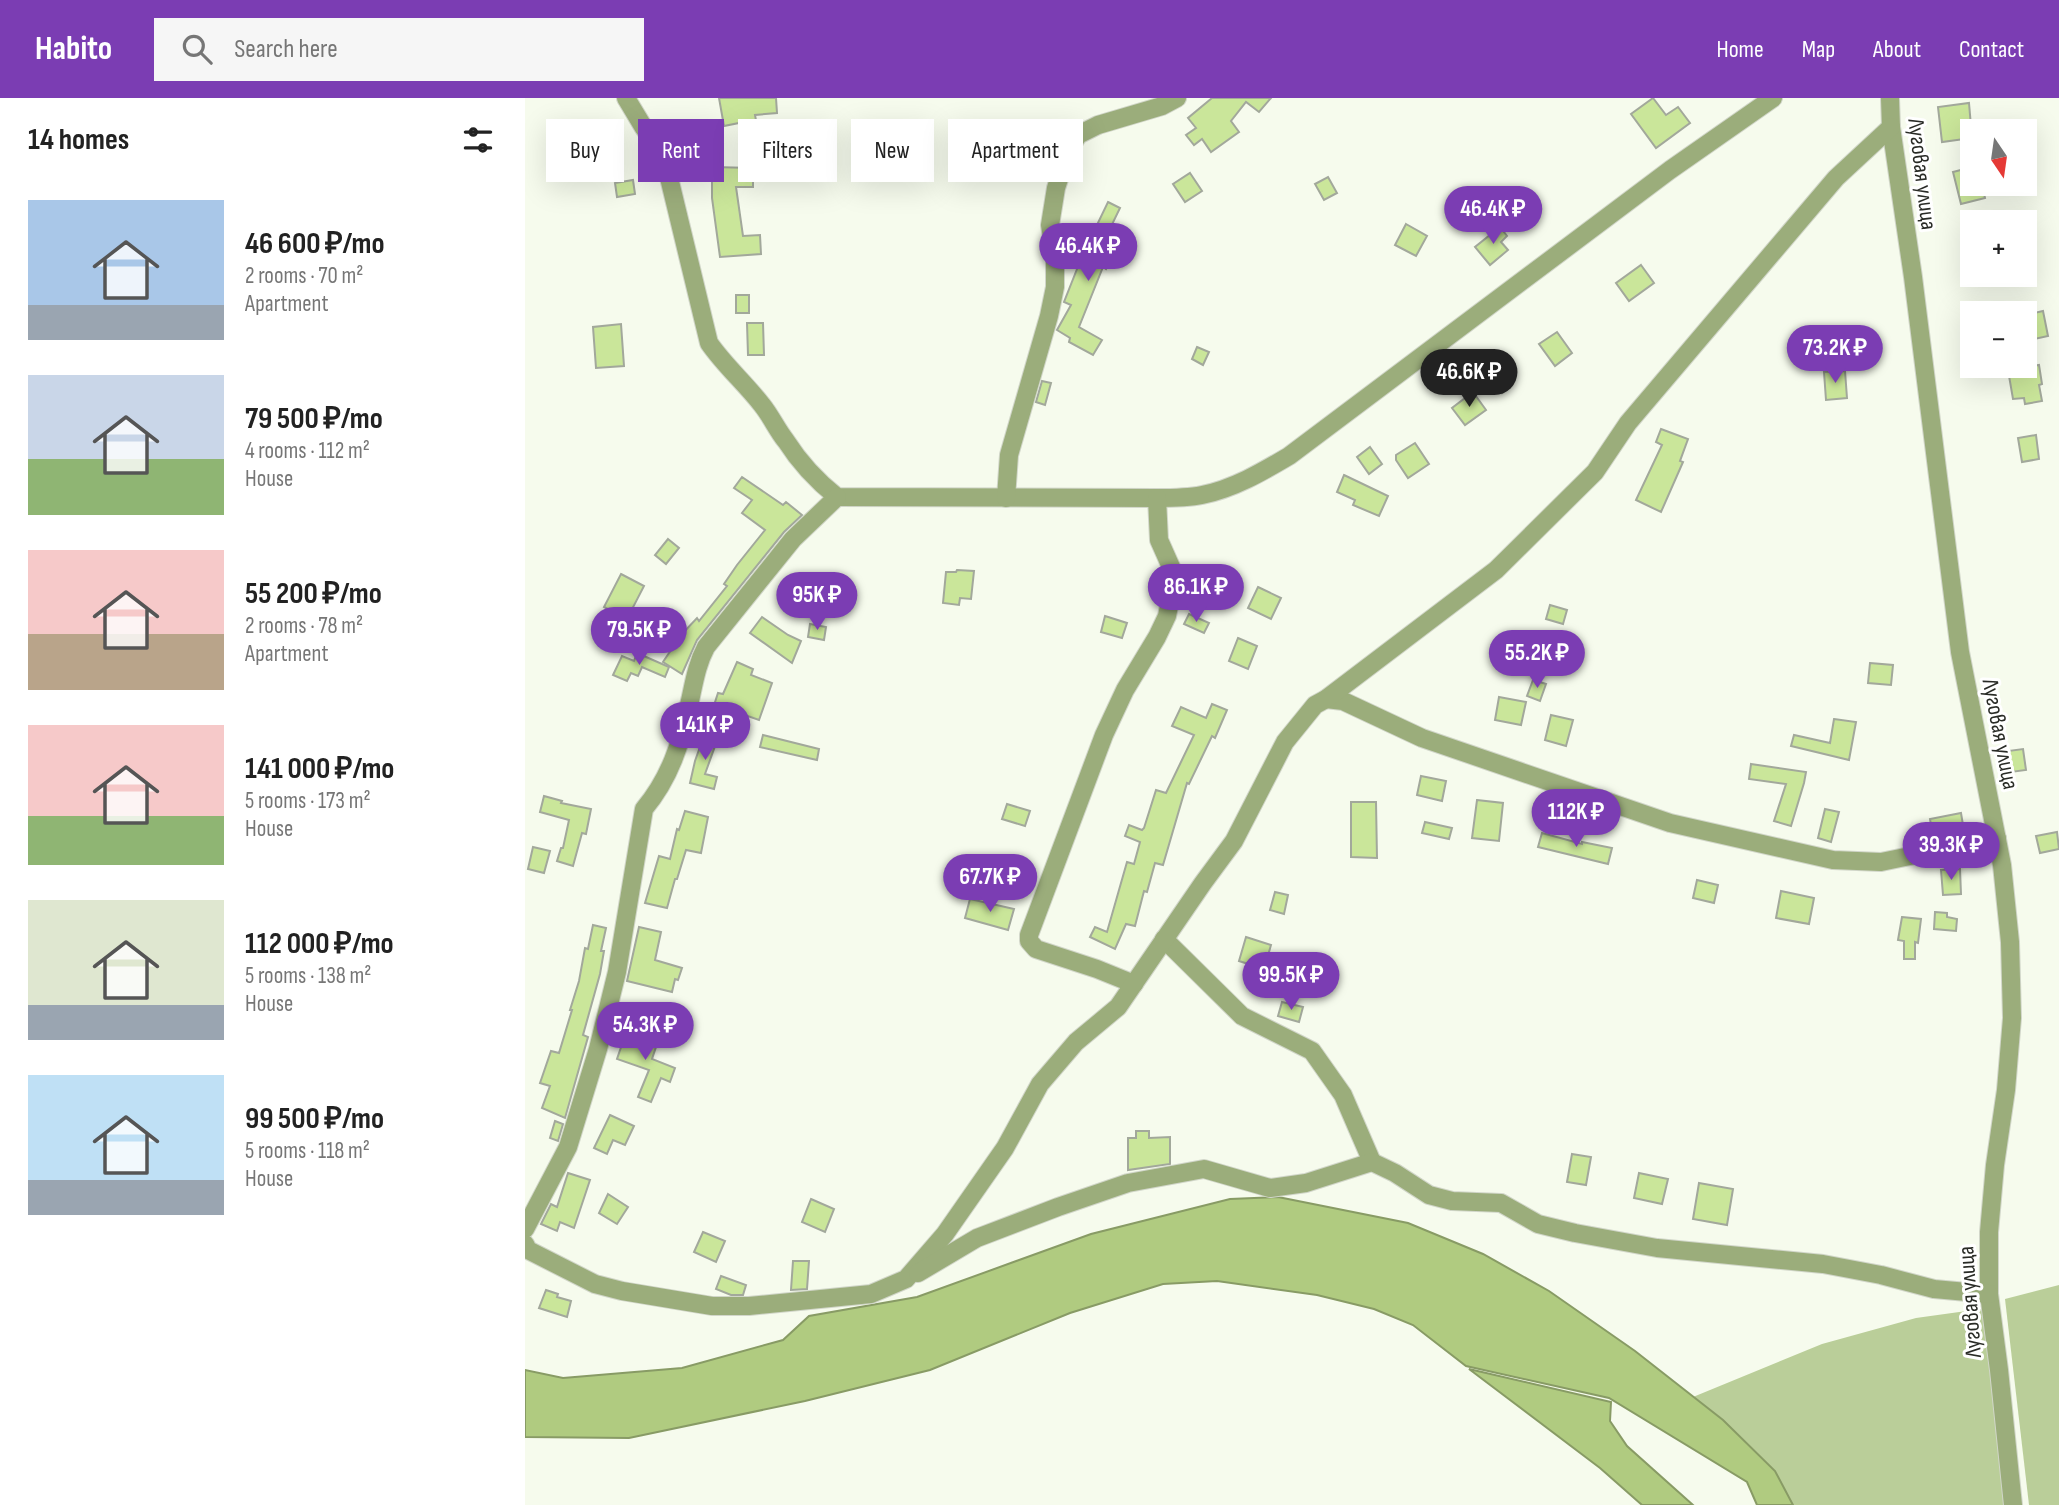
<!DOCTYPE html>
<meta charset="utf-8">
<style>
:root{--surface:#fff;--page:#f6f6f6;--text:#222;--muted:#767676;--accent:#7b3db3}
body{margin:0;font-family:"Sofia Sans Condensed",sans-serif;background:var(--page);color:var(--text);height:100vh;display:flex;flex-direction:column;font-size:26px;white-space:nowrap}
*{box-sizing:border-box;margin:0}
p{font-size:23px;color:var(--muted)}
.icon{flex:none;width:38px;height:38px;fill:none;stroke:currentColor;stroke-width:2;stroke-linecap:round;stroke-linejoin:round}
.map{position:relative;flex:1;overflow:hidden}
.sheet{display:flex;flex-direction:column;background:var(--surface);width:525px}
.sheet>*{flex:none}
.guide{position:absolute;left:21px;top:21px;width:665px;height:63px;display:flex;gap:14px}
.needle{width:46px;rotate:167deg}
.tools{position:absolute;left:1435px;top:21px;display:grid;gap:14px}
.tools a{display:grid;place-items:center;width:77px;height:77px;border-radius:0px;background:var(--surface);box-shadow:0 7px 28px #0002;font-size:35px}
.price{position:absolute;translate:-50% -60px;padding:0 16px;border-radius:24px;background:var(--accent);color:#fff;font-size:23px;line-height:46px;filter:drop-shadow(0 2px 4px #0008)}
.price::after{content:'';position:absolute;left:50%;top:42px;width:21px;height:16px;margin-left:-10px;background:inherit;clip-path:polygon(0 0,100% 0,50% 100%)}
.price.current{background:#222;color:#fff}
ul{padding:0;list-style:none}
li{display:flex;align-items:center;gap:21px;height:175px;padding:0 28px}
li span{display:grid;place-items:center;flex:none;width:196px;height:140px;border-radius:0px;color:#555}
li>.icon{margin-inline-start:auto}
span .icon{width:84px;height:84px;fill:#fffc;stroke-width:1}
li b{font-size:30px}
h2{display:flex;justify-content:space-between;align-items:center;height:84px;padding:0 28px;font-size:30px}
.pill{padding:0 24px;border-radius:0px;background:var(--surface);box-shadow:0 7px 28px #0002;font-size:24px;line-height:63px}
.pill.current{background:var(--accent);color:#fff}
header{display:flex;align-items:center;gap:42px;box-sizing:border-box;height:98px;padding:0 35px;background:var(--accent);color:#fff}
header strong{font-size:33px}
nav{display:flex;gap:38px;margin-inline-start:auto;font-size:24px}
.search{width:490px;height:63px;background:var(--page);display:flex;align-items:center;gap:18px;box-sizing:border-box;padding:0 24px;border-radius:0px;color:var(--muted);font-size:26px}
main{display:flex;flex:1;min-height:0}
.map>svg:first-child{display:block}
.green{fill:#bace99}
.water{fill:#b0cb80;stroke:#889b65;stroke-width:2}
.building{fill:#cae69a;stroke:#a2a89b;stroke-width:2}
.lines{fill:none;stroke-linecap:round;stroke-linejoin:round}
.minor-casing{stroke:#d1d6c9;stroke-width:20}
.minor{stroke:#9bad7b;stroke-width:18}
.labels{text-anchor:middle;stroke-width:6;stroke-linejoin:round;paint-order:stroke}
.street-label{font-size:23px;fill:#292b26;stroke:#fff}
</style>
<header>
<strong>Habito</strong>
<div class="search"><svg class="icon" aria-label="search" viewBox="0 0 24 24"><circle cx="10" cy="10" r="6"/><path d="M15 15l6 6"/></svg>Search here</div>
<nav><a>Home</a><a>Map</a><a>About</a><a>Contact</a></nav>
</header>
<main>
<section class="sheet">
<h2>14 homes<svg class="icon" aria-label="filters" viewBox="0 0 24 24"><path d="M4 7h16M4 17h16"/><circle cx="9" cy="7" r="2"/><circle cx="15" cy="17" r="2"/></svg></h2>
<ul>
<li><span style="background:linear-gradient(#a9c7e8 75%,#9aa5b1 0)"><svg class="icon" aria-label="home" viewBox="0 0 24 24"><path d="M3 11l9-7 9 7M6 9v11h12V9"/></svg></span><div><b>46 600 ₽/mo</b><p>2 rooms · 70 m²</p><p>Apartment</p></div></li>
<li><span style="background:linear-gradient(#c9d6e8 60%,#8fb573 0)"><svg class="icon" aria-label="home" viewBox="0 0 24 24"><path d="M3 11l9-7 9 7M6 9v11h12V9"/></svg></span><div><b>79 500 ₽/mo</b><p>4 rooms · 112 m²</p><p>House</p></div></li>
<li><span style="background:linear-gradient(#f6c9c9 60%,#b9a48a 0)"><svg class="icon" aria-label="home" viewBox="0 0 24 24"><path d="M3 11l9-7 9 7M6 9v11h12V9"/></svg></span><div><b>55 200 ₽/mo</b><p>2 rooms · 78 m²</p><p>Apartment</p></div></li>
<li><span style="background:linear-gradient(#f6c9c9 65%,#8fb573 0)"><svg class="icon" aria-label="home" viewBox="0 0 24 24"><path d="M3 11l9-7 9 7M6 9v11h12V9"/></svg></span><div><b>141 000 ₽/mo</b><p>5 rooms · 173 m²</p><p>House</p></div></li>
<li><span style="background:linear-gradient(#dfe7d0 75%,#9aa5b1 0)"><svg class="icon" aria-label="home" viewBox="0 0 24 24"><path d="M3 11l9-7 9 7M6 9v11h12V9"/></svg></span><div><b>112 000 ₽/mo</b><p>5 rooms · 138 m²</p><p>House</p></div></li>
<li><span style="background:linear-gradient(#bfe0f5 75%,#9aa5b1 0)"><svg class="icon" aria-label="home" viewBox="0 0 24 24"><path d="M3 11l9-7 9 7M6 9v11h12V9"/></svg></span><div><b>99 500 ₽/mo</b><p>5 rooms · 118 m²</p><p>House</p></div></li>
</ul>
</section>
<div class="map">
<svg width="1534" height="1407" viewBox="0 0 1534 1407">
<rect width="100%" height="100%" fill="#f6fbed"/>
<g class="green">
<path d="M1534 1187V1407H1504L1480 1201Z"/>
<path d="M1463 1210 1481 1407H1268L1250 1373 1198 1322 1168 1299 1297 1246 1391 1220Z"/>
</g>
<g class="water">
<path d="M753 1099 883 1125 958 1156 1024 1193 1110 1253 1198 1322 1250 1373 1268 1407H1232L1222 1384 1084 1300 941 1268 888 1227 849 1211 792 1197 692 1183 638 1186 545 1215 405 1272 280 1303 104 1340 0 1339V1272L38 1280 157 1270 258 1242 284 1218 392 1199 566 1136 705 1101Z"/>
<path d="M944 1271 1086 1304 1085 1323 1102 1348 1168 1407H1117L1075 1370Z"/>
</g>
<g class="building">
<path d="M194 0H251L252 15 230 17 234 39H230L231 46 218 48 214 25 199 28Z"/>
<path d="M687 0H746L734 14 721 4 706 23 714 34 686 54 677 41 669 47 661 37 671 30 663 20Z"/>
<path d="M1128 0 1141 17 1153 9 1165 25 1131 50 1106 16Z"/>
<path d="M1444 5 1447 40 1417 44 1413 9Z"/>
<path d="M187 69 228 70V89H211L218 138 235 137 236 156 195 159 187 100Z"/>
<path d="M1447 69V86H1457L1460 100 1436 106 1428 74Z"/>
<path d="M665 75 677 93 660 104 648 86Z"/>
<path d="M803 79 812 95 799 102 790 86Z"/>
<path d="M108 82 110 96 92 99 90 85Z"/>
<path d="M583 104 595 110 577 147 590 154 581 171 578 169 554 229 577 242 568 257 544 244 545 240 532 232 546 207 539 204 558 156Z"/>
<path d="M881 126 902 138 891 158 870 147Z"/>
<path d="M975 129 982 138 976 144 983 152 965 167 950 149Z"/>
<path d="M1116 167 1129 185 1104 203 1091 185Z"/>
<rect x="211" y="197" width="13" height="18"/>
<path d="M1518 213 1523 238 1505 242 1500 217Z"/>
<path d="M222 225H238L239 257H223Z"/>
<path d="M96 226 99 268 71 270 68 229Z"/>
<path d="M1032 234 1047 255 1030 268 1014 246Z"/>
<path d="M672 249 684 254 678 267 667 261Z"/>
<path d="M1514 267 1517 286 1514 287 1517 303 1500 306 1499 300 1488 301 1483 272Z"/>
<path d="M1320 273 1322 300 1301 302 1299 274Z"/>
<path d="M977 275 986 288 977 295 967 281Z"/>
<path d="M517 283 526 285 520 307 511 304Z"/>
<path d="M948 294 961 312 940 327 927 310Z"/>
<path d="M1136 331 1163 341 1155 363 1158 364 1136 414 1111 402 1137 347 1131 344Z"/>
<path d="M1511 337 1514 361 1497 364 1493 340Z"/>
<path d="M890 345 904 366 883 380 871 362V357Z"/>
<path d="M845 349 857 366 844 376 832 359Z"/>
<path d="M819 377 863 398 854 418 828 407 830 402 812 394Z"/>
<path d="M217 379 258 407 261 404 277 417 259 434 172 542 157 576 138 564 157 536 172 520 174 523 202 488 199 486 212 467 240 432 217 415 227 402 209 390Z"/>
<path d="M143 441 154 450 141 466 130 457Z"/>
<path d="M432 472 449 473 446 501 435 500 434 507 418 505 421 474H431Z"/>
<path d="M96 476 119 488 102 521 79 509Z"/>
<path d="M733 489 756 500 746 521 723 510Z"/>
<path d="M1025 507 1042 512 1038 526 1021 521Z"/>
<path d="M664 516 684 525 679 535 659 526Z"/>
<path d="M580 518 602 525 597 540 576 534Z"/>
<path d="M237 519 263 537 276 543 267 565 225 535Z"/>
<path d="M285 526 301 529 299 542 283 539Z"/>
<path d="M713 540 732 548 723 571 704 563Z"/>
<path d="M112 555 144 569 140 579 117 569 113 578 106 575 102 583 88 577 97 558 109 563Z"/>
<path d="M212 564 228 571 226 577 247 585 234 622 200 610 191 636 181 632 193 595 198 596Z"/>
<path d="M1345 565 1368 567 1366 587 1343 585Z"/>
<path d="M1008 582 1021 586 1015 603 1002 598Z"/>
<path d="M974 599 1001 604 996 627 970 622Z"/>
<path d="M687 606 702 612 690 640 687 638 664 686 662 685 638 767 630 765 622 794 619 793 610 828 601 826 590 851 565 839 570 829 582 834 602 764 609 766 615 744 600 738 604 727 617 732 619 730 631 692 641 695 669 637 647 628 656 609 681 620Z"/>
<path d="M1026 617 1048 622 1041 648 1020 642Z"/>
<path d="M1309 621 1331 624 1324 662 1266 648 1269 637 1305 645Z"/>
<path d="M181 632 194 637 180 676 192 679 189 691 165 685 170 663Z"/>
<path d="M238 637 294 651 292 662 235 649Z"/>
<path d="M1498 651 1501 672 1486 674 1483 653Z"/>
<path d="M1226 666 1281 674 1279 685 1266 728 1249 723 1261 686 1224 681Z"/>
<path d="M896 678 921 683 917 703 892 697Z"/>
<path d="M19 698 37 703 36 705 66 711 61 736 57 735 48 768 32 763 36 750H38L44 722 15 714Z"/>
<path d="M952 702 978 705 974 743 947 740Z"/>
<path d="M826 704H851L852 760 826 759Z"/>
<path d="M482 706 505 713 500 728 477 721Z"/>
<path d="M1300 711 1314 714 1306 744 1293 740Z"/>
<path d="M160 713 183 719 176 755 161 752 152 781H150L142 810 120 805 134 758 145 761 152 731 154 732Z"/>
<path d="M1436 715 1439 733 1408 739 1405 721Z"/>
<path d="M900 724 927 730 924 741 897 735Z"/>
<path d="M1532 734 1534 751 1515 755 1511 738Z"/>
<path d="M1017 735 1057 746V744L1087 750 1083 766 1013 749Z"/>
<path d="M8 749 25 753 19 775 3 771Z"/>
<path d="M1435 771 1436 796 1418 797 1416 772Z"/>
<path d="M1172 782 1193 787 1189 805 1168 800Z"/>
<path d="M1256 793 1289 800 1284 826 1251 820Z"/>
<path d="M750 794 763 797 759 816 745 812Z"/>
<path d="M445 801 489 811 483 832 440 820Z"/>
<path d="M1410 814 1422 815V819L1432 821 1431 833 1409 831Z"/>
<path d="M1377 819 1396 821 1393 845 1390 844V861H1379V843L1373 842Z"/>
<path d="M68 827 81 830 76 853H79L75 876 58 937 63 939 40 1020 17 1010 25 988 15 985 26 953 34 955 47 912H45L54 883 60 850 63 851Z"/>
<path d="M114 829 136 834 130 862 157 870 153 882 150 881 147 894 102 883Z"/>
<path d="M721 839 746 847 739 871 714 863Z"/>
<path d="M757 904 778 909 774 924 753 918Z"/>
<path d="M102 932 133 943 127 961 150 970 145 984 136 980 126 1004 113 999 124 972 92 961Z"/>
<path d="M85 1017 109 1028 100 1047 88 1042 82 1056 69 1050Z"/>
<path d="M30 1023 38 1026 33 1043 25 1040Z"/>
<path d="M611 1033H624V1040L645 1039V1066L603 1072V1040H611Z"/>
<path d="M1047 1056 1066 1059 1061 1087 1042 1084Z"/>
<path d="M43 1075 65 1082 49 1130 35 1124 32 1133 16 1126 26 1106 32 1109Z"/>
<path d="M1114 1075 1143 1081 1137 1106 1109 1100Z"/>
<path d="M1174 1085 1208 1091 1202 1127 1168 1121Z"/>
<path d="M83 1096 103 1109 92 1126 74 1115Z"/>
<path d="M286 1101 309 1111 300 1134 277 1124Z"/>
<path d="M178 1134 200 1143 191 1164 169 1154Z"/>
<path d="M268 1163H284L282 1191 266 1192Z"/>
<path d="M196 1178 221 1187 218 1197H206L191 1191Z"/>
<path d="M21 1192 33 1196 32 1199 46 1203 42 1219 14 1210Z"/>
</g>
<g class="lines">
<defs>
<g id="minor">
<path d="M101 0 119 30 139 59 184 245C200 268 220 285 237 307 246 318 252 332 261 343 275 365 292 383 312 399L632 400C647 400 662 400 677 397 708 391 737 374 764 358L1145 72 1248 0"/>
<path d="M1365 0 1366 29 1388 179 1435 554 1477 767 1485 844 1487 920 1481 992 1470 1067 1464 1134V1196L1474 1272 1488 1407"/>
<path d="M481 400 484 357 524 218 530 189V157L525 127 531 90 543 54 553 37 573 27 637 8 652 0"/>
<path d="M801 601 818 603 897 640 1145 725 1308 762 1356 764 1472 740"/>
<path d="M639 841 717 918 787 953 818 997 847 1064"/>
<path d="M609 886 572 871 511 851 504 843V837L579 637 600 592 632 539 642 518 646 498V469L634 442 632 400"/>
<path d="M0 1131 43 1049 73 951 92 874 119 711C145 680 156 645 164 607 169 586 171 568 181 549L268 441 312 399"/>
<path d="M0 1146 3 1152 70 1186 97 1193 187 1208H224L346 1196 381 1181 420 1136 480 1050 515 986 551 944 593 909 678 785 709 743 760 644 790 607 801 601 971 472 1070 374 1103 325 1311 80 1366 29"/>
<path d="M393 1175 452 1140 533 1109 603 1085 679 1071 745 1090 781 1085 847 1064 870 1075 904 1097 927 1103 976 1105 1013 1126 1050 1135 1132 1150 1298 1166 1356 1177 1409 1191 1464 1196"/>
</g>
</defs>
<use href="#minor" class="minor-casing"/>
<use href="#minor" class="minor"/>
</g>
<g class="labels">
<g class="street-label">
<text transform="translate(1398 76) rotate(83)" y="8">Луговая улица</text>
<text transform="translate(1476 636) rotate(79)" y="8">Луговая улица</text>
<text transform="translate(1444 1204) rotate(-94)" y="8">Луговая улица</text>
</g>
</g>
</svg>
<div class="tools">
<a><svg class="needle" viewBox="-14 -14 28 28"><path d="M0-13l5 13h-10z" fill="#e53935"/><path d="M0 13l5-13h-10z" fill="#767676"/></svg></a>
<a>+</a>
<a>−</a>
</div>
<b class="price" style="left:968px;top:148px">46.4K ₽</b>
<b class="price" style="left:563px;top:185px">46.4K ₽</b>
<b class="price" style="left:1310px;top:287px">73.2K ₽</b>
<b class="price current" style="left:944px;top:311px">46.6K ₽</b>
<b class="price" style="left:671px;top:526px">86.1K ₽</b>
<b class="price" style="left:292px;top:534px">95K ₽</b>
<b class="price" style="left:114px;top:569px">79.5K ₽</b>
<b class="price" style="left:1012px;top:592px">55.2K ₽</b>
<b class="price" style="left:180px;top:664px">141K ₽</b>
<b class="price" style="left:1051px;top:751px">112K ₽</b>
<b class="price" style="left:1426px;top:784px">39.3K ₽</b>
<b class="price" style="left:465px;top:816px">67.7K ₽</b>
<b class="price" style="left:766px;top:914px">99.5K ₽</b>
<b class="price" style="left:120px;top:964px">54.3K ₽</b>
<div class="guide">
<a class="pill">Buy</a>
<a class="pill current">Rent</a>
<a class="pill">Filters</a>
<a class="pill">New</a>
<a class="pill">Apartment</a>
</div>
</div>
</main>
